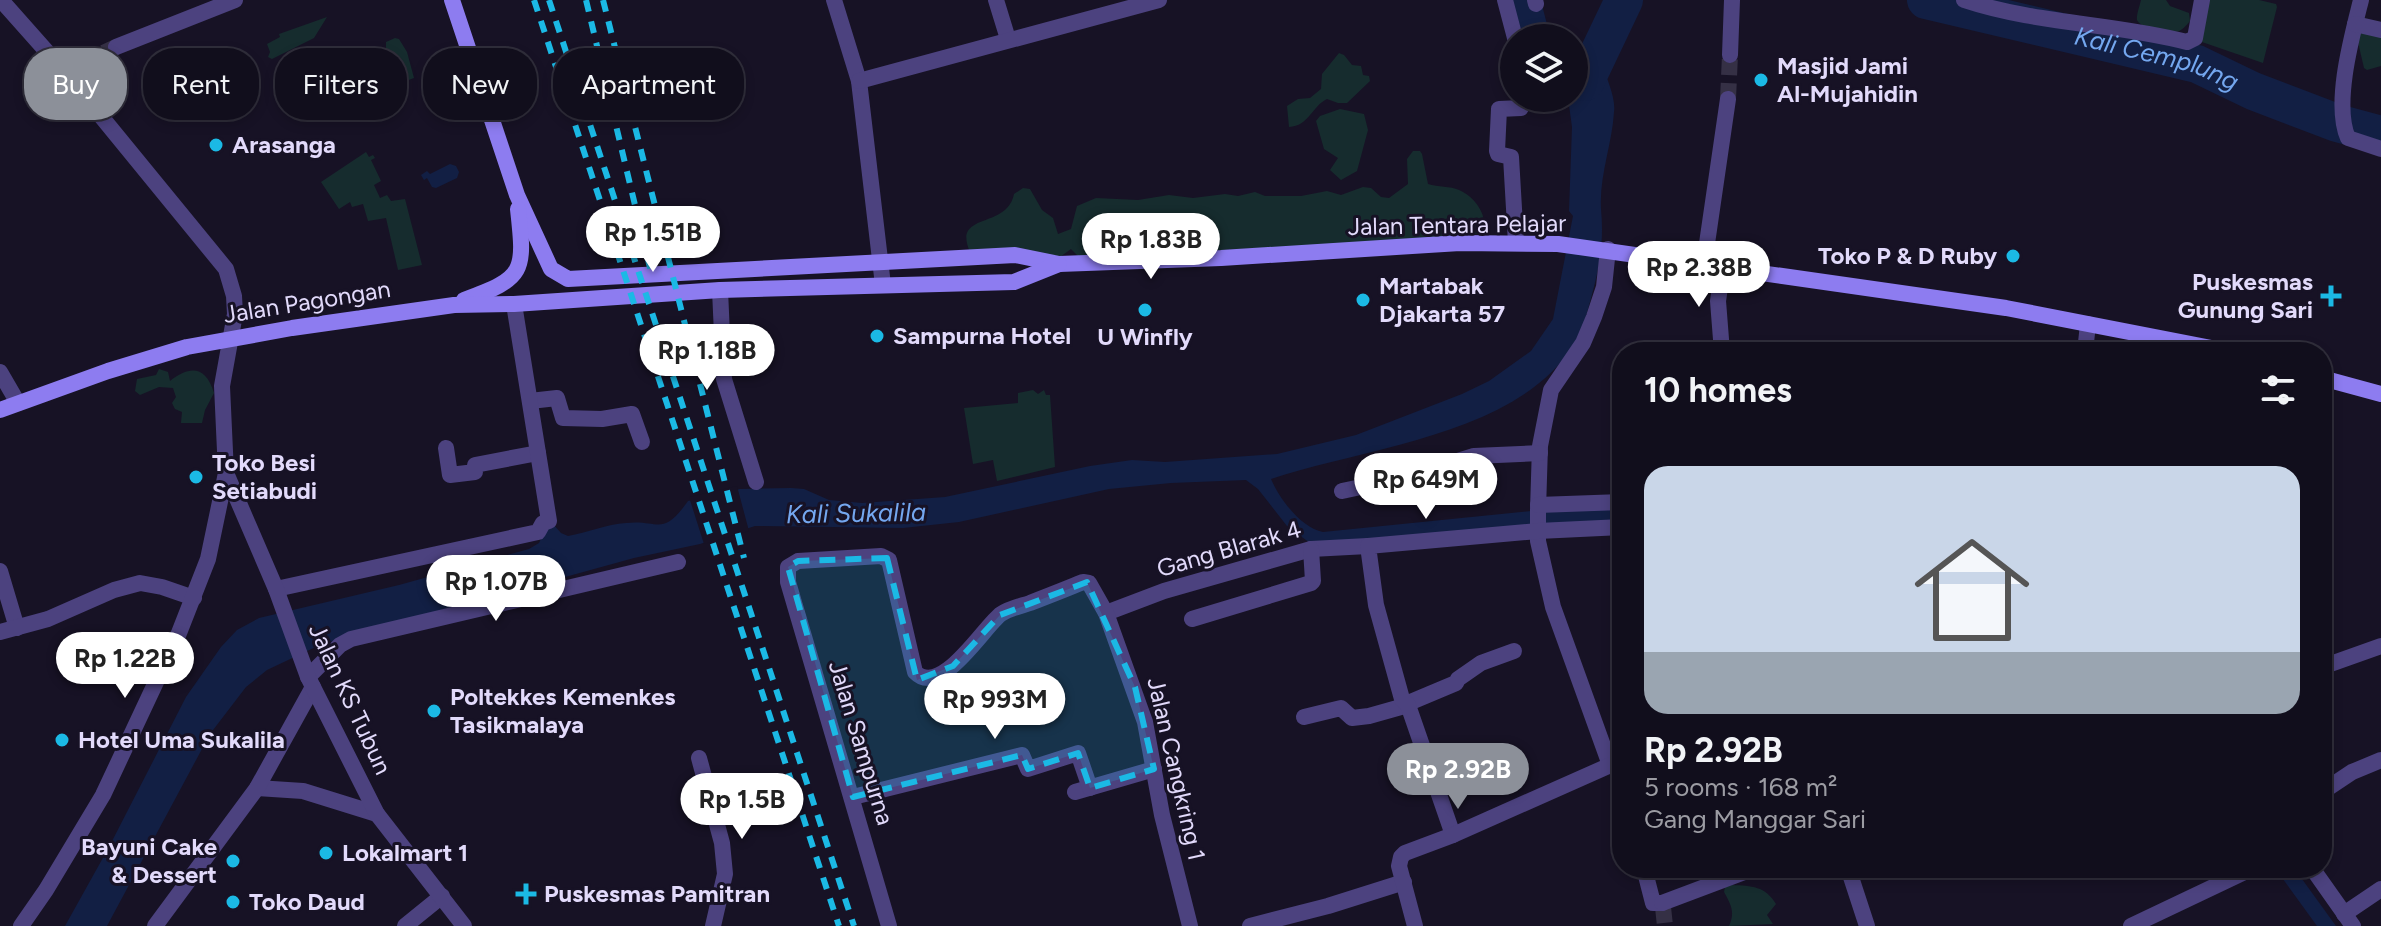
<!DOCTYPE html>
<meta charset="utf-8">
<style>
:root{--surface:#110e1c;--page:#1e1c29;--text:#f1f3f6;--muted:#9c9ca3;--line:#302e3b;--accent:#8c9099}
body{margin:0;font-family:Figtree,sans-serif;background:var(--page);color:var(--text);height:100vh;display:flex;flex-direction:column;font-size:30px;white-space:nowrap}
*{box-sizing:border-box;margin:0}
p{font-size:26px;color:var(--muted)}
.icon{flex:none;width:44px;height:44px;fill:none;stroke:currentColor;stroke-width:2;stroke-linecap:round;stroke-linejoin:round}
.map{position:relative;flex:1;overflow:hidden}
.drawer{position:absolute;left:1612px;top:342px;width:720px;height:536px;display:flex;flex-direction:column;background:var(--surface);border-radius:32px;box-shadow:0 4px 12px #0003,0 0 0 2px var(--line)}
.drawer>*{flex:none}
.banner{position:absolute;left:24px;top:48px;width:760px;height:72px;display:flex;gap:16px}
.fabs{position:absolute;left:1500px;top:24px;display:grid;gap:16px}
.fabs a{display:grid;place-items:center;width:88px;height:88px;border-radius:50%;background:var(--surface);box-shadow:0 4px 12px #0003,0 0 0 2px var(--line);font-size:40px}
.price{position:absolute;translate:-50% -68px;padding:0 18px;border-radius:28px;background:#fff;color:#222;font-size:26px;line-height:52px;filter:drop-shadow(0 2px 4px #0008)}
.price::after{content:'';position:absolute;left:50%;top:48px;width:24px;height:18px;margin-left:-12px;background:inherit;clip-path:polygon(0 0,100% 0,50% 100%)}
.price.current{background:var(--accent);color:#fff}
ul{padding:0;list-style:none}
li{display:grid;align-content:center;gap:16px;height:424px;padding:0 32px}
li+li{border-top:2px solid var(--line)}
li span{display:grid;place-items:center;height:248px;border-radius:24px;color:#555}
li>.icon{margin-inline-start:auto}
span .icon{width:144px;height:144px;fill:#fffc;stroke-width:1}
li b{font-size:34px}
h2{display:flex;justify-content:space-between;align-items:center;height:96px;padding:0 32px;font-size:34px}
.chip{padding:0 28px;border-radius:32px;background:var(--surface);box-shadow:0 4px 12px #0003,0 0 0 2px var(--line);font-size:28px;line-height:72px}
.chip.current{background:var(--accent);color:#fff}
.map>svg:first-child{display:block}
.green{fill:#162c2e}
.water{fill:#121f44}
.pier{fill:#171225}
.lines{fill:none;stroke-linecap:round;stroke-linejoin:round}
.river{stroke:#121f44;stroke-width:38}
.minor-tunnel{stroke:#353045;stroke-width:16;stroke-dasharray:16 8;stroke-linecap:butt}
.minor{stroke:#4c427f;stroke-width:16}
.tertiary{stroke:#4c427f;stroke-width:16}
.secondary{stroke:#8d7cf0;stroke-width:16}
.rail{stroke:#1bb9e5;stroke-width:6;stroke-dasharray:12 10;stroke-linecap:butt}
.marked{fill:#1bb9e5;fill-opacity:0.2;stroke:#1bb9e5;stroke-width:6;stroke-dasharray:16 10;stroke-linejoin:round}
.poi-dot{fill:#1bb9e5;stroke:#171225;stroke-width:3}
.labels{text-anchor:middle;stroke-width:6;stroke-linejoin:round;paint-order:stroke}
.poi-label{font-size:24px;font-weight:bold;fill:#e2dafb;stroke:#171225;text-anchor:start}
.street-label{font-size:24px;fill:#e2dafb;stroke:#171225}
.water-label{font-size:26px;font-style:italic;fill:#74a7ef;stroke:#171225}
</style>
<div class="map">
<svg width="2381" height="926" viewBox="0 0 2381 926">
<rect width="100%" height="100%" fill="#171225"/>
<g class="green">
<path d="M2141 0H2166L2170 6 2189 13 2190 21C2185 27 2181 32 2174 32 2165 33 2140 28 2137 20 2136 15 2140 5 2141 0Z"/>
<path d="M2209 0H2259L2276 4 2277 7 2263 63 2199 41Z"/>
<path d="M327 17 314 38 272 59 268 57 270 52 267 44 280 37 279 34Z"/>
<path d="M2363 29 2381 33V66L2367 70 2364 68 2357 38Z"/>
<path d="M395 38 399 39 407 52 414 78 390 87 391 95 376 100 369 85 349 97 351 103 345 106 340 99 315 115 295 95 305 90 300 79 356 53 368 50 373 59 382 63 386 59V42Z"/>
<path d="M1339 53 1344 55 1352 65 1361 66 1363 75 1369 76 1370 81 1347 103H1338L1327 99C1312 106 1309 126 1289 127L1287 106 1298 99 1310 98 1321 89 1322 74Z"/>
<path d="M1340 109 1364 114 1368 130 1357 171 1341 180 1330 170 1338 158 1324 149 1316 121 1320 116Z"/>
<path d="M1413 151H1420L1422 154 1428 184C1438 187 1450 186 1459 190 1475 197 1487 214 1484 231L1465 238 1079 257 1071 249 1060 257 970 252C952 211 1007 230 1014 194L1023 188 1030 189 1042 210 1053 218 1058 234 1071 229 1077 206 1096 198 1138 200 1169 195 1193 198 1225 194 1238 196 1255 192 1265 196H1301L1327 191 1341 195 1363 187 1371 188 1381 197 1389 198 1408 184 1407 159Z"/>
<path d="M366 152 369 157 373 155 375 158 371 160 381 181 374 185 380 198 387 195 391 201 405 199 422 265 398 270 386 218 368 221 363 204 352 207 350 202 339 209 321 182Z"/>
<path d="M159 369 168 372 170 381C190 365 206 366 214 393L205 410 202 423H181L182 412 175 409 172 403 176 397 173 388 159 387 140 395 135 391 137 379 156 375Z"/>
<path d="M1033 390 1038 394 1044 390 1046 395H1050L1055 467 997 481 993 460 973 464 964 408 1018 403V393Z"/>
<path d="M1732 885C1752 886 1765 886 1776 904L1767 915 1773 924 1729 926C1736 912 1730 903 1724 892L1725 887Z"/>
</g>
<g class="water">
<path d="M1579 61 1603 66C1607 80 1616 98 1614 112 1612 145 1599 176 1601 209 1604 241 1600 266 1591 298 1587 313 1583 329 1575 343 1518 436 1364 447 1271 479 1279 498 1301 528 1323 532L1531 511 1622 508V523L1310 543 1287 526 1258 489 1246 480 1171 483 1109 489 959 522 903 528 755 526 700 544 634 558 322 644 267 670 246 687 210 734 107 926H65L109 847 186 697 221 647 237 630 259 618 399 585 529 549 539 543 547 526 553 524 561 533 568 536C587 533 607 524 626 523 659 519 662 538 688 501L740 489 791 488 804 489 829 500 862 503 945 497 1090 466 1132 460 1165 462 1277 454 1356 435 1462 394 1489 381 1531 351 1553 319 1573 216 1569 211 1572 127 1568 98H1574V68Z"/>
<path d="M450 164 456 166 459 172 457 178 436 188 432 187 427 178 424 180 421 175 427 171 430 174Z"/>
<path d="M2275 868H2294L2336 926H2317Z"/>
</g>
<path class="pier" d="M737 486 749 531 704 544 689 497Z"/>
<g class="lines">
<g class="river">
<path d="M1521 0 1531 38"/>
<path id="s1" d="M1926 0 2197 64 2253 91 2337 123 2381 135"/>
<path d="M1585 82 1624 0"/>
</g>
<g class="minor-tunnel">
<path d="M82 63 116 47"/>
<path d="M1728 99 1730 55"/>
<path d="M1663 907 1665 926"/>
</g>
<g class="minor">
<path d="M834 0 859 81 883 285"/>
<path d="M996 0 1008 39"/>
<path d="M1505 0 1515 38"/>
<path d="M1535 0 1536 4"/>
<path d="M1964 0C2036 24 2114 23 2187 42L2195 38 2202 0"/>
<path d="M2361 0C2352 36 2333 104 2348 138L2381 149"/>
<path d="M2355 24 2381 30"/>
<path d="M116 47 235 0"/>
<path d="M1730 55 1732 0"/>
<path d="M64 71 82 63"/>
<path d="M859 81 1159 0"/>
<path d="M1516 243 1511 157 1498 154 1497 151 1499 109 1521 108 1522 98"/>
<path d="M1608 249 1604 287 1594 317 1583 343 1551 390 1540 446 1538 510V541L1553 607 1610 765"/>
<path d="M1704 264 1728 99"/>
<path d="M720 290 724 379 756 482"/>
<path d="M1722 352 1718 301 1723 266"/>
<path d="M2085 352 2088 324"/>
<path d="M0 372 18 403"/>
<path d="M530 401 557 398 563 418 602 419 632 414 642 442"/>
<path d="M446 448 450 475 475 472V465L538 453"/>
<path d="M1342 491 1403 478 1474 456 1540 453"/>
<path d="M1538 505 1622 502"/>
<path d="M0 571 17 628"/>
<path d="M276 589 538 532 543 523 549 521 514 304"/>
<path d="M1106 613 1164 591 1311 549 1368 546"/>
<path d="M1192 619 1311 583 1313 581 1311 549"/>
<path d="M0 632 48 619 114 590 140 583 162 587 194 598"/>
<path d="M2322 667 2381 646"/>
<path d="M308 677 340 645 351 639 678 562"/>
<path d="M1406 704 1456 683 1458 679 1481 663 1514 651"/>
<path d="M1304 717 1341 708 1352 718 1369 716 1408 705"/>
<path d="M699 758 722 843 725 874 713 926"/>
<path d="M1616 763 1622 785"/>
<path d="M257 788 303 791 377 814"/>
<path d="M1075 792 1154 769"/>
<path d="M2322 792 2352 772 2381 760"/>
<path d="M853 797 1022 755 1028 769 1078 753 1090 788"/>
<path d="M1453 835 1408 705 1402 699 1376 605 1368 546 1538 531 1622 527"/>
<path d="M1644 868 1653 903H1662"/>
<path d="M1848 868 1867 926"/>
<path d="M2312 868 2353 926"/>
<path d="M1662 903 1755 868"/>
<path d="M2344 914 2381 889"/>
<path d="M21 926 46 890 103 795 179 633 208 559 226 473"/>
<path d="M155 926 257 788 313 687"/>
<path d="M405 926 442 896"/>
<path d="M889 926 788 582V567L798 561 881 556 889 560 915 672C941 699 985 625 1001 614 1010 608 1021 606 1030 603 1048 596 1066 589 1083 582L1089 583 1106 613 1145 722 1162 815 1190 926"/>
<path d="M1250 926 1328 906 1404 882"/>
<path d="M1415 926 1399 866 1401 857 1405 853 1453 835 1622 760"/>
<path d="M2131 926 2253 868"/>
</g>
<path class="tertiary" d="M1 0 64 71 226 269 234 296 235 314 222 386 226 473 276 589 308 677 377 814 464 926"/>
<g class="secondary">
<path d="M452 0 517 195 551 269 568 279 1015 255 1059 264 1221 258 1460 243 1558 244 2006 308 2232 352"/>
<path d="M464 300C525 278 525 272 518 209"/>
<path d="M2322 378 2381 394"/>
<path d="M0 410 108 371 187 347 292 328 454 305 514 304 720 290 1014 282 1059 264"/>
</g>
<g class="rail">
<path d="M534 0 839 926"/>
<path d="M549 0 854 926"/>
<path d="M586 0 651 272"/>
<path d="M603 0 744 558"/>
</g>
</g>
<path class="marked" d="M887 558 917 680 953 666 1000 615 1087 582 1135 687 1154 769 1090 788 1078 753 1028 769 1022 755 853 797 788 567 798 561Z"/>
<g class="poi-dot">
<circle cx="1761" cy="80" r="8"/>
<circle cx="216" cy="145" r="8"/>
<circle cx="2013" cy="256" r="8"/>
<path d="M2327 284h8v8h8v8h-8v8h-8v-8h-8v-8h8z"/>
<circle cx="1363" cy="300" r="8"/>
<circle cx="1145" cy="310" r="8"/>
<circle cx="877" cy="336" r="8"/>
<circle cx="196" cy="477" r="8"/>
<circle cx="434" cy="711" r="8"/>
<circle cx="62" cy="740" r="8"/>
<circle cx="326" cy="853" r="8"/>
<circle cx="233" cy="861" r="8"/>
<path d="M522 882h8v8h8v8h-8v8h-8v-8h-8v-8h8z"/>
<circle cx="233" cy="902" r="8"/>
</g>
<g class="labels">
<g class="poi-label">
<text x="1777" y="74">Masjid Jami<tspan x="1777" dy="28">Al-Mujahidin</tspan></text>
<text x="232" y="153">Arasanga</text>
<text x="1997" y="264" text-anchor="end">Toko P &amp; D Ruby</text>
<text x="2313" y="290" text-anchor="end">Puskesmas<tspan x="2313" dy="28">Gunung Sari</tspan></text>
<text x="1379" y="294">Martabak<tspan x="1379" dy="28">Djakarta 57</tspan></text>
<text x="893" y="344">Sampurna Hotel</text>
<text x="1145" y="345" text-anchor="middle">U Winfly</text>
<text x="212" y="471">Toko Besi<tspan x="212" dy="28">Setiabudi</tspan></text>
<text x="450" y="705">Poltekkes Kemenkes<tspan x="450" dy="28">Tasikmalaya</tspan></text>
<text x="78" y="748">Hotel Uma Sukalila</text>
<text x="217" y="855" text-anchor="end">Bayuni Cake<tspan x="217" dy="28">&amp; Dessert</tspan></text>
<text x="342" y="861">Lokalmart 1</text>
<text x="544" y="902">Puskesmas Pamitran</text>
<text x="249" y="910">Toko Daud</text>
</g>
<g class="street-label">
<text transform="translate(1457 225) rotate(-1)" y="8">Jalan Tentara Pelajar</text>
<text transform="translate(307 302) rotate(-9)" y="8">Jalan Pagongan</text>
<text transform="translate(1229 549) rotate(-16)" y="8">Gang Blarak 4</text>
<text transform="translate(350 699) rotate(65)" y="8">Jalan KS Tubun</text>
<text transform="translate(861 743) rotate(73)" y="8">Jalan Sampurna</text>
<text transform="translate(1176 769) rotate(77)" y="8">Jalan Cangkring 1</text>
</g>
<g class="water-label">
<text dy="9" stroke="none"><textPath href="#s1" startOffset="238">Kali Cemplung</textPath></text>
<text transform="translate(856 513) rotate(-1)" y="9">Kali Sukalila</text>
</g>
</g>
</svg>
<div class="fabs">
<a><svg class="icon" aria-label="layers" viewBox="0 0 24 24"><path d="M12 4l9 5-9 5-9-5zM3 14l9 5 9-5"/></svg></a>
</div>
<b class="price" style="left:653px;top:274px">Rp 1.51B</b>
<b class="price" style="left:1151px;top:281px">Rp 1.83B</b>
<b class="price" style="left:1699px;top:309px">Rp 2.38B</b>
<b class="price" style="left:707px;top:392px">Rp 1.18B</b>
<b class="price" style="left:1426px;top:521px">Rp 649M</b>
<b class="price" style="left:496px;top:623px">Rp 1.07B</b>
<b class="price" style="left:125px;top:700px">Rp 1.22B</b>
<b class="price" style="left:995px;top:741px">Rp 993M</b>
<b class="price current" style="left:1458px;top:811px">Rp 2.92B</b>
<b class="price" style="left:742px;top:841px">Rp 1.5B</b>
<div class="banner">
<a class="chip current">Buy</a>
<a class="chip">Rent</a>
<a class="chip">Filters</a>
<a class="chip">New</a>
<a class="chip">Apartment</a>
</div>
<section class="drawer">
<h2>10 homes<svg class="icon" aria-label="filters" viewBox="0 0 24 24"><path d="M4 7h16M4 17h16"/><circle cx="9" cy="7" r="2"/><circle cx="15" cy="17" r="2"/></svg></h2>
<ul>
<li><span style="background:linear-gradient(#c9d6e8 75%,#9aa5b1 0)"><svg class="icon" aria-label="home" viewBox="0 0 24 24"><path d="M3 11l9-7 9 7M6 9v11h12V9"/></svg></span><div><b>Rp 2.92B</b><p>5 rooms · 168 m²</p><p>Gang Manggar Sari</p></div></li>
</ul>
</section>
</div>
